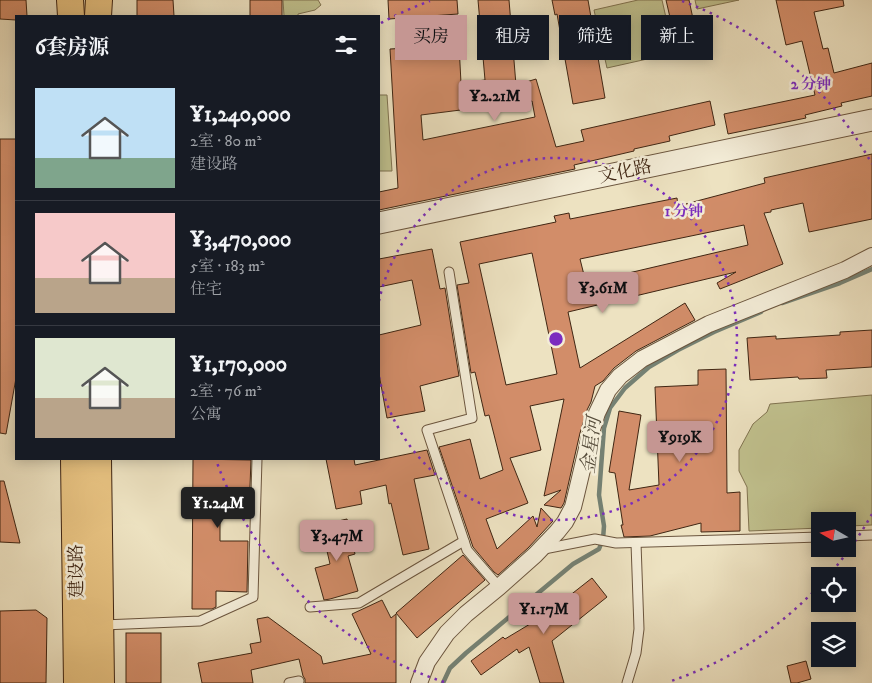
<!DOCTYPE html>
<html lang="zh">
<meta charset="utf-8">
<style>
:root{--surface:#171b24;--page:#242831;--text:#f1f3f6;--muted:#9ea1a6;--line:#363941;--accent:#c59692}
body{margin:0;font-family:"IM FELL DW Pica","Noto Serif SC",serif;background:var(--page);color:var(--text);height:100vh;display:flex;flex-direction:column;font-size:19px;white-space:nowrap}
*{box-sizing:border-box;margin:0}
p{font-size:16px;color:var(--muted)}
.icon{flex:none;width:28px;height:28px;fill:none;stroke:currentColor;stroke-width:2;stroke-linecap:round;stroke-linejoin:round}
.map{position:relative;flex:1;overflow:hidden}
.panel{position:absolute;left:15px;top:15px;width:365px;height:445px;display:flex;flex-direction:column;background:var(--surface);border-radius:0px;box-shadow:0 2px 12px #0003}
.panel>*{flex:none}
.top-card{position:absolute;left:395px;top:15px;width:401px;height:45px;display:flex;gap:10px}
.needle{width:32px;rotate:279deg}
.fabs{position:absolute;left:811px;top:512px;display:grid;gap:10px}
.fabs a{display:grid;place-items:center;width:45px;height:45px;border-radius:0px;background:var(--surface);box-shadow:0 2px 12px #0003;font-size:25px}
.price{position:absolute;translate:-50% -42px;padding:0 11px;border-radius:5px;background:var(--accent);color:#111;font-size:16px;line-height:32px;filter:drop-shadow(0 1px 2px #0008)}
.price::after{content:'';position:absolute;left:50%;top:30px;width:15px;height:11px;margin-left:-8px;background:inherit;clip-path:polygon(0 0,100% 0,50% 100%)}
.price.current{background:#222;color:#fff}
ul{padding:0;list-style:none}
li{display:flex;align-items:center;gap:15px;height:125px;padding:0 20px}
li+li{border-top:1px solid var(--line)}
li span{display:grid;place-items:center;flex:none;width:140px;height:100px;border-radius:0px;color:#555}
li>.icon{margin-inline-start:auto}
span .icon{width:60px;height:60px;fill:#fffc;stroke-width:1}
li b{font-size:21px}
h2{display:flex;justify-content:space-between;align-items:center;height:60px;padding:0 20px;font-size:21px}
.tag{padding:0 18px;border-radius:0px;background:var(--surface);box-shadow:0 2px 12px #0003;font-size:18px;line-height:45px}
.tag.current{background:var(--accent);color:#111}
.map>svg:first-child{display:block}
.green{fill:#c0c08d;stroke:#807350}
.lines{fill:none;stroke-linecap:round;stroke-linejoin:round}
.stream{stroke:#758173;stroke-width:4.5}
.building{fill:#d28d69;stroke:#402613;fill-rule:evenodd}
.service-casing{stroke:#6b553e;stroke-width:11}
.minor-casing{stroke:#6b553e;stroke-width:18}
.tertiary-casing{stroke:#6b553e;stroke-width:23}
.primary-casing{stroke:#402613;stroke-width:28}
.service{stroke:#f3ecd7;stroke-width:9}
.minor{stroke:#f3ecd7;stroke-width:16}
.tertiary{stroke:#f3ecd7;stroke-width:21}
.primary{stroke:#e6c180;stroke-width:26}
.ring{fill:none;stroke:#7b2cbf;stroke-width:2.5;stroke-dasharray:2.5 5}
.labels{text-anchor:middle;stroke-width:5;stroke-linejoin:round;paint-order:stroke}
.street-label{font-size:18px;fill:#402613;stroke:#f3ecd7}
.water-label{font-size:19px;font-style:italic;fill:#564c3b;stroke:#f3ecd7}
.centre{fill:#7b2cbf;stroke:#f3ecd7;stroke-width:2.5}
.ring-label{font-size:15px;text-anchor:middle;font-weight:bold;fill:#7b2cbf;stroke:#f3ecd7;stroke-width:5;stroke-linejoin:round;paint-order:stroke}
</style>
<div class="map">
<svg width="872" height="683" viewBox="0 0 872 683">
<rect width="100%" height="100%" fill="#ede2c1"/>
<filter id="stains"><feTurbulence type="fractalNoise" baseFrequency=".004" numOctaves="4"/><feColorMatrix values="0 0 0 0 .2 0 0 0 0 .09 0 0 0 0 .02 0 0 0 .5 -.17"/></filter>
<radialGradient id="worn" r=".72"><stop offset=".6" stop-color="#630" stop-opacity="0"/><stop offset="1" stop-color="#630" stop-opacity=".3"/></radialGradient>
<g class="green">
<path d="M283 0H318L321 5 315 10 298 14V16H284Z"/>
<path d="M638 0H662L674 53 607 68 594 10Z"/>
<path d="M695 0H739L697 9Z"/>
<path d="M379 95H387L392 171H379Z"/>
<path d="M872 395V525L848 526V521H820V528L749 531 747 487 739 471V450L753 424 767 412 770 404Z"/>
</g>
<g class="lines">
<g class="stream">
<path d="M782 303 840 283 872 269"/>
<path d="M443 683 450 668 466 653 573 564 599 549 603 539 604 526 599 495 604 428 610 408 625 388 649 367 678 350 714 332 761 312"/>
</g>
</g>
<g class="building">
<path d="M0 0H26L27 16H16V20L0 19Z"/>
<path d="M137 0H173L174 16H137Z"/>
<rect x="250" y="0" width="32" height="16"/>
<path d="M388 0H457L458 14 389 19Z"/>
<path d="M478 0H509L516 85 536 79 556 147 584 141 581 130 710 101 715 125 669 136 670 141 634 149V151L574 165 575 169 379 210V192L398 188 390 49 459 45 461 83 485 80ZM532 101 535 117 423 140 421 115Z"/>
<path d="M552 0H588L605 98 573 104 557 14 555 15Z"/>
<path d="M666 0H689L699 47 678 52Z"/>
<path d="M776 0H843L844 6 814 12 823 49 828 48 834 73 872 63V96L841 103 842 106 805 115 806 118 728 134 724 114 815 95 802 41 786 45Z"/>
<path d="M0 139H16V378L6 434 0 433Z"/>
<path d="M872 154V219L809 232 803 203 771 210V212L764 213 783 264 720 289 717 283 736 272 568 312 580 368 685 303 695 320 636 351 614 368 603 381 595 386 591 402 587 410 580 433 564 503 561 508 544 505 561 490 544 496 564 399 530 406 541 450 510 458 528 503 486 519 497 549 533 516 537 527 541 508 553 521 528 548 498 575 494 572 473 547 439 447 470 439 480 479 503 470 489 415 485 416 475 372 471 373 457 285 469 283 460 242 556 222 554 216 569 213 570 219 677 198 678 206 765 183 764 178ZM744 225 748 245 586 283 580 259ZM532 253 557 374 506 385 479 264Z"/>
<path d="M432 249 440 289 445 288 459 376 420 386 425 411 387 418 379 374V335L421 325 412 280 379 287V259Z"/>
<path d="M872 330V367L826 370 827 378 799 379 798 377 750 380 747 338 776 336V339L840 335V332Z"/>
<path d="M726 369 727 493 740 492V531L701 532V523L650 536 624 537 621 525H623L615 473 609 472 619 411 641 415 629 490 659 485 655 387 698 385V370Z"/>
<path d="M427 450 435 475 414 479 429 549 403 555 391 503 389 504 386 485 360 491 362 504 336 509 326 459H354L355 465Z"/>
<path d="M193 459 251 460 249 512H220V541H248L247 592 216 591V607L212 609H192Z"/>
<path d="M0 481H4L20 543 0 542Z"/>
<path d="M347 519 355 554 348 556 358 591 330 599 324 600 315 568 330 564 321 525Z"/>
<path d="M463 555 485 580 417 638 396 613Z"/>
<path d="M592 578 607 597 552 641 564 683H540L529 647 519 653 517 649 481 675 471 661 503 637 505 639 545 615Z"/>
<path d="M382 600 391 618 396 614V683H305V679L303 676 299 659 251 670 253 683H202L198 663 252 653 250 644 261 642 257 619 268 617 321 656 323 664 371 654 352 614Z"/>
<path d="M36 610 47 618 46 683H0V611Z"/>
<rect x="126" y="633" width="35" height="50"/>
<path d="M806 661 811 679 797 683H791L787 666Z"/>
</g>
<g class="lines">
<defs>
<g id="service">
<path d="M449 272 472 418 427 430 467 550 499 587"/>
<path d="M848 536 872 535"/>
<path d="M544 549 595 539 616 543 820 537"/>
<path d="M310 607 359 603 464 541"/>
<path d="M103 625 200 621 253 597 257 459"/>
<path d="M289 683 299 681"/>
<path d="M627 683 636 653 639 629 636 543"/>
</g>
<path id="minor" d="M419 683 427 662 447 633 466 614 499 587 535 555 557 532 565 522 573 507 576 495 590 436 597 413 608 390 620 376 642 359 709 324 845 270 872 256"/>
<path id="tertiary" d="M379 223 872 120"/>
<g id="primary">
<path d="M70 0 71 16"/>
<path d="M98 16 99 0"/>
<path d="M74 459 77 683"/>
<path d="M98 459 101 683"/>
</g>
</defs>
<use href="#service" class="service-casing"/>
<use href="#minor" class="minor-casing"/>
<use href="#tertiary" class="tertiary-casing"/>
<use href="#primary" class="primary-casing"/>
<use href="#service" class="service"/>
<use href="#minor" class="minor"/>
<use href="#tertiary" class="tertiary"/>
<use href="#primary" class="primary"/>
</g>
<g class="ring">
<path d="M379 301A181 181 0 1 1 379 377"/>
<path d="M872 514A361 361 0 0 1 828 576M818 587A361 361 0 0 1 668 682M444 682A361 361 0 0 1 216 460M381 23A361 361 0 0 1 430 1M682 1A361 361 0 0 1 872 164"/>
</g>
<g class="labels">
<g class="street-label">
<text transform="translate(625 171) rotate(-12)" y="6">文化路</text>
<text transform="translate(76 571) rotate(-91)" y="6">建设路</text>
</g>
<g class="water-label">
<text transform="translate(590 445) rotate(-83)" y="7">金星河</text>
</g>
</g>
<circle cx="556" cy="339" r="8" class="centre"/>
<g class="ring-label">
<text x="811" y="89">2 分钟</text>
<text x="684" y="216">1 分钟</text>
</g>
<rect width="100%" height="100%" filter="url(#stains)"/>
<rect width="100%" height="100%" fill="url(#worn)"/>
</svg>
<div class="fabs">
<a><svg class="needle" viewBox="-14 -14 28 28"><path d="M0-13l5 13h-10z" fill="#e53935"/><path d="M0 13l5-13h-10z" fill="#9ea1a6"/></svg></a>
<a><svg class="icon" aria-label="locate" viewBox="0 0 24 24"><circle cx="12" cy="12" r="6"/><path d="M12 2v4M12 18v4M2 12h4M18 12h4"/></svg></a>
<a><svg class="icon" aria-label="layers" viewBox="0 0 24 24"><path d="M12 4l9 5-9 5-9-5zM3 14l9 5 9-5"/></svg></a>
</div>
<b class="price" style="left:495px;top:122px">¥2.21M</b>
<b class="price" style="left:603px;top:314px">¥3.61M</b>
<b class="price" style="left:680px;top:463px">¥919K</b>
<b class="price current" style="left:218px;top:529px">¥1.24M</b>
<b class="price" style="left:337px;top:562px">¥3.47M</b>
<b class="price" style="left:544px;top:635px">¥1.17M</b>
<div class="top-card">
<a class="tag current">买房</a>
<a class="tag">租房</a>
<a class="tag">筛选</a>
<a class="tag">新上</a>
</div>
<section class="panel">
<h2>6套房源<svg class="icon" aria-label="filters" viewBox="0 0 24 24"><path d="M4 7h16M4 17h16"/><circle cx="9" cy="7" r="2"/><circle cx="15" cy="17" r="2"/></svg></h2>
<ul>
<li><span style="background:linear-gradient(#bfe0f5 70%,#7fa58c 0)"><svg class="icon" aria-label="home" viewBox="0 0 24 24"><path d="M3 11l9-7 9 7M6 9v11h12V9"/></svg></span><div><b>¥1,240,000</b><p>2室 · 80 m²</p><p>建设路</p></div></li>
<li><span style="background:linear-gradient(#f6c9c9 65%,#b9a48a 0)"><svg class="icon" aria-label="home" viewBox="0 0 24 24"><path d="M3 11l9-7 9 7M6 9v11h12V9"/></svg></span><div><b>¥3,470,000</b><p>5室 · 183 m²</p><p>住宅</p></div></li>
<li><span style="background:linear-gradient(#dfe7d0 60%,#b9a48a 0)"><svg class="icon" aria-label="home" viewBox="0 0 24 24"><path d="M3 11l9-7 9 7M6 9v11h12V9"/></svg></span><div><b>¥1,170,000</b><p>2室 · 76 m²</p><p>公寓</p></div></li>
</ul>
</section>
</div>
